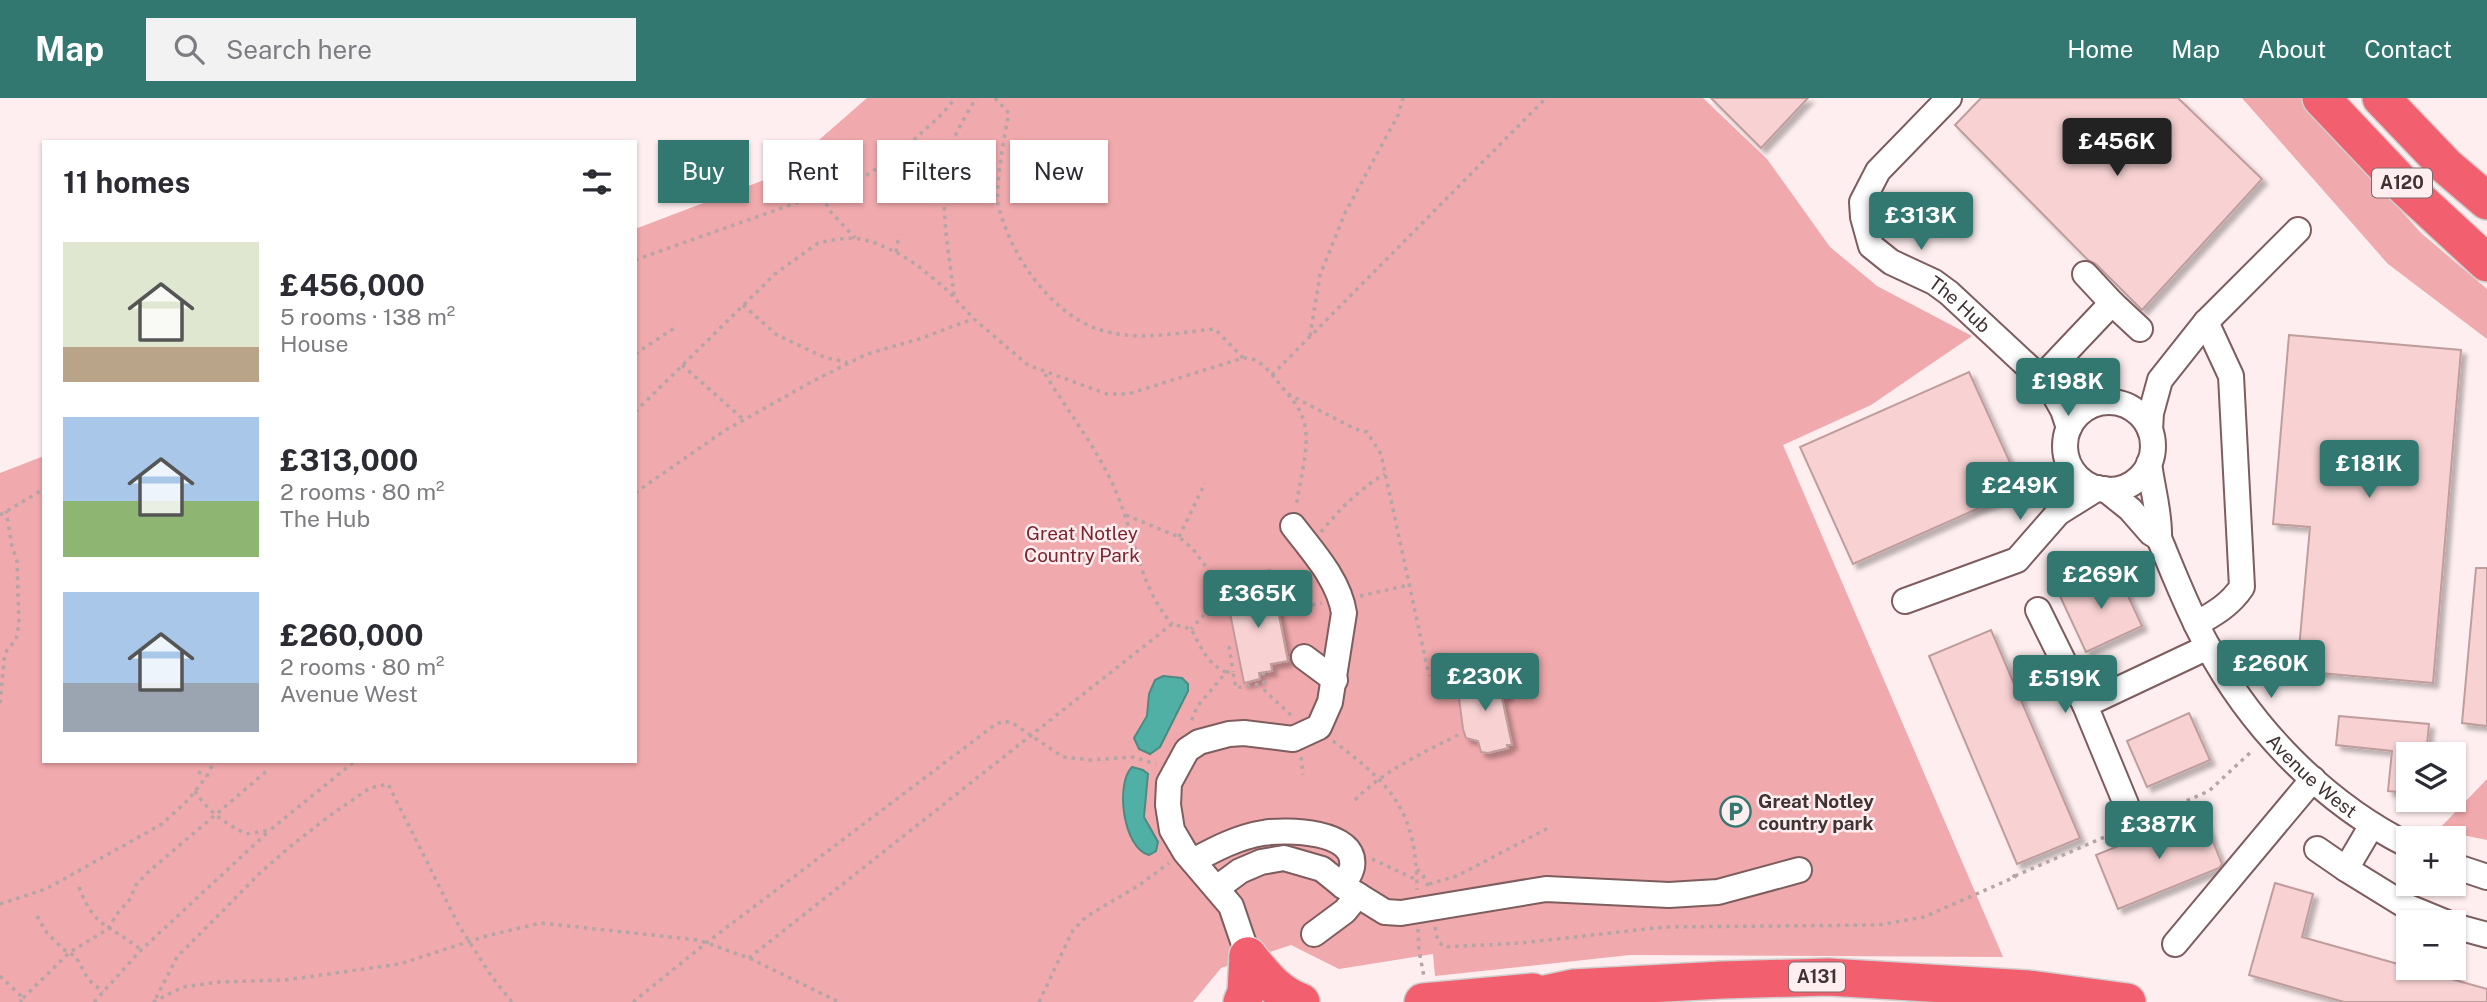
<!DOCTYPE html>
<meta charset="utf-8">
<style>
:root{--surface:#fff;--page:#f2f2f3;--text:#2b2b33;--muted:#7c7c81;--accent:#327870}
body{margin:0;font-family:"Public Sans",sans-serif;background:var(--page);color:var(--text);height:100vh;display:flex;flex-direction:column;font-size:26px;white-space:nowrap}
*{box-sizing:border-box;margin:0}
p{font-size:23px;color:var(--muted)}
.icon{flex:none;width:38px;height:38px;fill:none;stroke:currentColor;stroke-width:2;stroke-linecap:round;stroke-linejoin:round}
.map{position:relative;flex:1;overflow:hidden}
.drawer{position:absolute;left:42px;top:42px;width:595px;height:623px;display:flex;flex-direction:column;background:var(--surface);border-radius:0px;box-shadow:0 2px 5px #0004}
.drawer>*{flex:none}
.hud{position:absolute;left:658px;top:42px;width:665px;height:63px;display:flex;gap:14px}
.tools{position:absolute;left:2396px;top:644px;display:grid;gap:14px}
.tools a{display:grid;place-items:center;width:70px;height:70px;border-radius:0px;background:var(--surface);box-shadow:0 2px 5px #0004;font-size:35px}
.price{position:absolute;translate:-50% -60px;padding:0 16px;border-radius:7px;background:var(--accent);color:#fff;font-size:23px;line-height:46px;filter:drop-shadow(0 2px 4px #0008)}
.price::after{content:'';position:absolute;left:50%;top:42px;width:21px;height:16px;margin-left:-10px;background:inherit;clip-path:polygon(0 0,100% 0,50% 100%)}
.price.current{background:#222;color:#fff}
ul{padding:0;list-style:none}
li{display:flex;align-items:center;gap:21px;height:175px;padding:0 21px}
li span{display:grid;place-items:center;flex:none;width:196px;height:140px;border-radius:0px;color:#555}
li>.icon{margin-inline-start:auto}
span .icon{width:84px;height:84px;fill:#fffc;stroke-width:1}
li b{font-size:30px}
h2{display:flex;justify-content:space-between;align-items:center;height:84px;padding:0 21px;font-size:30px}
.tag{padding:0 24px;border-radius:0px;background:var(--surface);box-shadow:0 2px 5px #0004;font-size:24px;line-height:63px}
.tag.current{background:var(--accent);color:#fff}
header{display:flex;align-items:center;gap:42px;box-sizing:border-box;height:98px;padding:0 35px;background:var(--accent);color:#fff}
header strong{font-size:33px}
nav{display:flex;gap:38px;margin-inline-start:auto;font-size:24px}
.search{width:490px;height:63px;background:var(--page);display:flex;align-items:center;gap:18px;box-sizing:border-box;padding:0 24px;border-radius:0px;color:var(--muted);font-size:26px}
.map>svg:first-child{display:block}
.green{fill:#f0a9ac}
.water{fill:#51b0a5;stroke:#4c8a83;stroke-width:2}
.building{fill:#f8d2d3;stroke:#c09d9d;stroke-width:2;filter:url(#shadow)}
.lines{fill:none;stroke-linecap:round;stroke-linejoin:round}
.minor-casing{stroke:#7e5d5e;stroke-width:28}
.highway-casing{stroke:#d1cece;stroke-width:40}
.path{stroke:#b5a5a6;stroke-width:3.5;stroke-dasharray:3.5 5;stroke-linecap:butt}
.minor{stroke:#fff;stroke-width:24}
.highway{stroke:#f26070;stroke-width:37}
.labels{text-anchor:middle;stroke-width:5;stroke-linejoin:round;paint-order:stroke}
.shield{fill:#feeeef;stroke:#7a6a6b;stroke-width:2}
.shield-label{font-size:18px;font-weight:bold;fill:#413233}
.street-label{font-size:19px;fill:#413233;stroke:#feeeef}
.park-label{font-size:19px;fill:#7c2330;stroke:#feeeef}
.poi-label{font-size:19px;font-weight:bold;fill:#413233;stroke:#feeeef;text-anchor:start}
</style>
<header>
<strong>Map</strong>
<div class="search"><svg class="icon" aria-label="search" viewBox="0 0 24 24"><circle cx="10" cy="10" r="6"/><path d="M15 15l6 6"/></svg>Search here</div>
<nav><a>Home</a><a>Map</a><a>About</a><a>Contact</a></nav>
</header>
<div class="map">
<svg width="2487" height="904" viewBox="0 0 2487 904">
<defs>
<filter id="shadow"><feDropShadow dx="5" dy="5" stdDeviation="2" flood-color="#0004"/></filter>
</defs>
<rect width="100%" height="100%" fill="#feeeef"/>
<g class="green">
<path d="M867 0H1703L1767 61 1830 149 1877 188 1972 238 1871 307 1783 347 2003 859 1630 857 1435 878 1433 856 1339 871 1291 847 1221 870 1193 904H0V375L44 358V663H635V131L780 76Z"/>
<path d="M2242 0H2301L2421 135 2487 191V241L2388 166Z"/>
<path d="M2487 681V742L2438 732Z"/>
</g>
<g class="water">
<path d="M1163 578 1182 580 1188 586V593L1160 649 1150 656 1139 651 1134 640 1147 618 1149 596 1155 582Z"/>
<path d="M1132 669 1143 672 1148 676 1144 719 1158 744 1156 753 1149 757C1123 750 1115 686 1132 669Z"/>
</g>
<g class="building">
<path d="M1711 0H1808L1761 50Z"/>
<path d="M1981 0H2178L2262 81 2142 212 2096 166 2088 162 1955 27Z"/>
<path d="M2289 237 2461 252 2433 585 2297 573 2310 429 2273 426Z"/>
<path d="M1969 274 2022 391 1853 466 1800 349Z"/>
<path d="M2476 470H2487V628L2462 625Z"/>
<path d="M1270 472 1288 563 1271 566 1272 573 1259 575 1260 581 1244 585 1228 505 1257 500 1252 476Z"/>
<path d="M2116 472 2142 528 2086 554 2060 498Z"/>
<path d="M1991 532 2080 740 2017 766 1929 558Z"/>
<path d="M1500 575 1508 597 1502 600 1512 647H1507L1508 650 1488 655 1481 654 1478 643 1466 640 1463 631 1459 600 1461 586 1477 584V580Z"/>
<path d="M2189 615 2210 662 2147 689 2127 643Z"/>
<path d="M2339 618 2429 626 2426 656H2408V695L2388 693 2392 653 2336 647Z"/>
<path d="M2201 714 2222 766 2219 770 2118 811 2096 757Z"/>
<path d="M2275 785 2313 796 2302 839 2487 891V904H2344L2249 877Z"/>
</g>
<g class="lines">
<defs>
<g id="minor">
<path id="s1" d="M1949 0 1878 73 1862 104 1863 119 1871 148 1891 164 1934 184 1949 195 2050 289 2063 312 2069 330"/>
<path d="M2085 176 2112 205"/>
<path d="M2040 281 2112 205 2140 231"/>
<circle cx="2109" cy="348" r="44"/>
<path d="M2150 332 2151 315 2160 282 2206 224 2298 132"/>
<path id="s2" d="M2149 365C2152 390 2160 415 2159 440 2174 476 2188 513 2207 547 2251 630 2324 705 2408 747"/>
<path d="M2105 391 2130 411 2151 435 2159 440"/>
<path d="M1905 503 2017 462 2058 415 2098 390"/>
<path d="M2038 512 2085 607 2126 706"/>
<path d="M2196 526C2214 516 2230 507 2242 489L2231 278 2206 224"/>
<path d="M1304 559 1335 582"/>
<path d="M2085 607 2208 549"/>
<path d="M2372 727 2346 771 2406 808 2445 824"/>
<path d="M2317 751 2346 771"/>
<path d="M1193 763C1215 751 1238 739 1263 735 1285 731 1358 732 1352 769 1351 775 1346 782 1343 788"/>
<path d="M2454 768 2487 779"/>
<path d="M1217 790 1240 773 1261 764 1284 760 1322 771 1343 788 1385 814 1401 815 1546 791 1669 797 1718 794 1799 772"/>
<path d="M2454 828 2487 837"/>
<path d="M1314 836 1345 813 1358 797"/>
<path d="M2175 846 2313 681"/>
<path d="M1248 858 1231 808 1185 754 1172 732 1168 707 1169 685 1187 652 1199 644 1229 636 1244 635 1293 641 1319 629 1330 604 1344 515C1339 482 1313 454 1293 428"/>
</g>
<g id="highway">
<path d="M2321 0 2407 91 2487 165"/>
<path d="M2381 0 2446 68 2487 103"/>
<path d="M1248 858C1264 878 1277 895 1301 904"/>
<path d="M1242 904 1246 894 1248 858"/>
<path d="M1423 904 1533 894"/>
<path d="M1507 904 1573 890 1722 882 1828 879 2028 891 2127 904"/>
</g>
</defs>
<use href="#minor" class="minor-casing"/>
<use href="#highway" class="highway-casing"/>
<g class="path">
<path d="M995 0 1009 15C1005 32 995 91 998 106 1010 158 1054 222 1108 234 1144 243 1179 234 1215 231L1243 260"/>
<path d="M822 98 830 113 855 140"/>
<path d="M896 154 899 137"/>
<path d="M635 162 858 83 897 57 939 19 956 0"/>
<path d="M954 197C949 155 939 106 947 63 951 41 965 19 976 0"/>
<path d="M743 207 777 237 826 260 847 264"/>
<path d="M1310 238 1320 177 1345 115 1398 17 1403 0"/>
<path d="M635 256 676 229"/>
<path d="M682 267 743 321"/>
<path d="M1045 276C1067 312 1096 349 1113 387 1135 433 1137 486 1172 526"/>
<path d="M1272 277 1546 0"/>
<path d="M1288 296 1355 331 1367 334 1381 356 1429 578"/>
<path d="M635 314 775 176 818 145 839 141 855 140 873 144 896 154 917 167 947 192 974 221 1028 267 1107 296H1128L1243 260C1258 259 1268 271 1277 283 1285 293 1297 305 1302 318 1313 341 1299 384 1296 409"/>
<path d="M635 395 724 333 813 283 867 256 919 241 973 221"/>
<path d="M0 417 44 391"/>
<path d="M1126 417 1179 439 1193 451 1217 484 1212 508 1191 531"/>
<path d="M1321 434C1340 411 1359 391 1385 376"/>
<path d="M1179 439 1205 385"/>
<path d="M1360 498 1409 487"/>
<path d="M1279 515 1322 505"/>
<path d="M1229 548 1233 574"/>
<path d="M1226 574H1233L1236 590 1265 585"/>
<path d="M1263 574 1265 593 1293 619"/>
<path d="M0 605 4 562 7 552 16 542 19 526 17 463 12 448 6 413"/>
<path d="M1333 643C1393 687 1417 715 1417 792"/>
<path d="M1301 659 1303 677"/>
<path d="M198 674 207 678"/>
<path d="M195 693C208 714 225 725 246 736L270 732 355 663"/>
<path d="M1355 702C1384 672 1423 655 1460 636"/>
<path d="M2140 723 2209 693 2253 652"/>
<path d="M1372 761 1417 782"/>
<path d="M1417 771 1423 777 1429 790"/>
<path d="M2015 778 2130 728"/>
<path d="M1429 786 1457 778 1550 729"/>
<path d="M79 789C95 832 110 826 141 852"/>
<path d="M0 806 46 791 162 726 188 702 207 678 214 663"/>
<path d="M37 818 47 835 63 851 76 859 88 881 103 894"/>
<path d="M1435 829 1438 843 1444 849 1521 845 1664 829 1878 827 1924 819 2015 779 2012 776"/>
<path d="M1418 831 1419 852 1424 879"/>
<path d="M749 860 1172 526 1191 531C1201 549 1207 566 1226 574L1197 609 1190 626"/>
<path d="M0 878 23 900 20 904"/>
<path d="M23 900 70 854 108 831 117 816 130 801 136 787 147 775 268 672"/>
<path d="M156 900 177 859 261 774 292 747 332 716 370 690 388 686 458 826 492 879 512 904"/>
<path d="M94 904 141 852 270 732"/>
<path d="M153 904 183 889 219 884 285 882 400 866 486 838 541 825 698 842 749 860 839 904"/>
<path d="M633 904 706 845 996 626 1005 623 1014 626 1063 659 1091 662 1133 659 1156 666"/>
<path d="M1039 904 1073 832 1087 818 1138 788 1169 765"/>
</g>
<use href="#minor" class="minor"/>
<use href="#highway" class="highway"/>
</g>
<defs>
<symbol id="parking-ring" viewBox="-11 -11 22 22"><circle r="9.5" fill="#feeeef" stroke="#327870" stroke-width="1.5"/><path d="M-3.5-5.5H1a3.5 3.5 0 0 1 0 7H-1V5.5H-3.5ZM-1-3.4V-.6H.8a1.4 1.4 0 0 0 0-2.8Z" fill="#327870"/></symbol>
</defs>
<g fill-rule="evenodd">
<use href="#parking-ring" x="1718" y="696" width="35" height="35"/>
</g>
<g class="labels">
<g class="shield">
<rect x="2372" y="70.5" width="60" height="29" rx="5"/>
<rect x="1789" y="864.5" width="56" height="29" rx="5"/>
</g>
<g class="shield-label">
<text x="2402" y="91">A120</text>
<text x="1817" y="885">A131</text>
</g>
<g class="street-label">
<text dy="7" stroke="none"><textPath href="#s1" startOffset="289">The Hub</textPath></text>
<text dy="7" stroke="none"><textPath href="#s2" startOffset="362">Avenue West</textPath></text>
</g>
<g class="park-label">
<text x="1082" y="442">Great Notley<tspan x="1082" dy="22">Country Park</tspan></text>
</g>
<g class="poi-label">
<text x="1758" y="710">Great Notley<tspan x="1758" dy="22">country park</tspan></text>
</g>
</g>
</svg>
<div class="tools">
<a><svg class="icon" aria-label="layers" viewBox="0 0 24 24"><path d="M12 4l9 5-9 5-9-5zM3 14l9 5 9-5"/></svg></a>
<a>+</a>
<a>−</a>
</div>
<b class="price current" style="left:2117px;top:80px">£456K</b>
<b class="price" style="left:1921px;top:154px">£313K</b>
<b class="price" style="left:2068px;top:320px">£198K</b>
<b class="price" style="left:2369px;top:402px">£181K</b>
<b class="price" style="left:2020px;top:424px">£249K</b>
<b class="price" style="left:2101px;top:513px">£269K</b>
<b class="price" style="left:1258px;top:532px">£365K</b>
<b class="price" style="left:2271px;top:602px">£260K</b>
<b class="price" style="left:1485px;top:615px">£230K</b>
<b class="price" style="left:2065px;top:617px">£519K</b>
<b class="price" style="left:2159px;top:763px">£387K</b>
<div class="hud">
<a class="tag current">Buy</a>
<a class="tag">Rent</a>
<a class="tag">Filters</a>
<a class="tag">New</a>
</div>
<section class="drawer">
<h2>11 homes<svg class="icon" aria-label="filters" viewBox="0 0 24 24"><path d="M4 7h16M4 17h16"/><circle cx="9" cy="7" r="2"/><circle cx="15" cy="17" r="2"/></svg></h2>
<ul>
<li><span style="background:linear-gradient(#dfe7d0 75%,#b9a48a 0)"><svg class="icon" aria-label="home" viewBox="0 0 24 24"><path d="M3 11l9-7 9 7M6 9v11h12V9"/></svg></span><div><b>£456,000</b><p>5 rooms · 138 m²</p><p>House</p></div></li>
<li><span style="background:linear-gradient(#a9c7e8 60%,#8fb573 0)"><svg class="icon" aria-label="home" viewBox="0 0 24 24"><path d="M3 11l9-7 9 7M6 9v11h12V9"/></svg></span><div><b>£313,000</b><p>2 rooms · 80 m²</p><p>The Hub</p></div></li>
<li><span style="background:linear-gradient(#a9c7e8 65%,#9aa5b1 0)"><svg class="icon" aria-label="home" viewBox="0 0 24 24"><path d="M3 11l9-7 9 7M6 9v11h12V9"/></svg></span><div><b>£260,000</b><p>2 rooms · 80 m²</p><p>Avenue West</p></div></li>
</ul>
</section>
</div>
